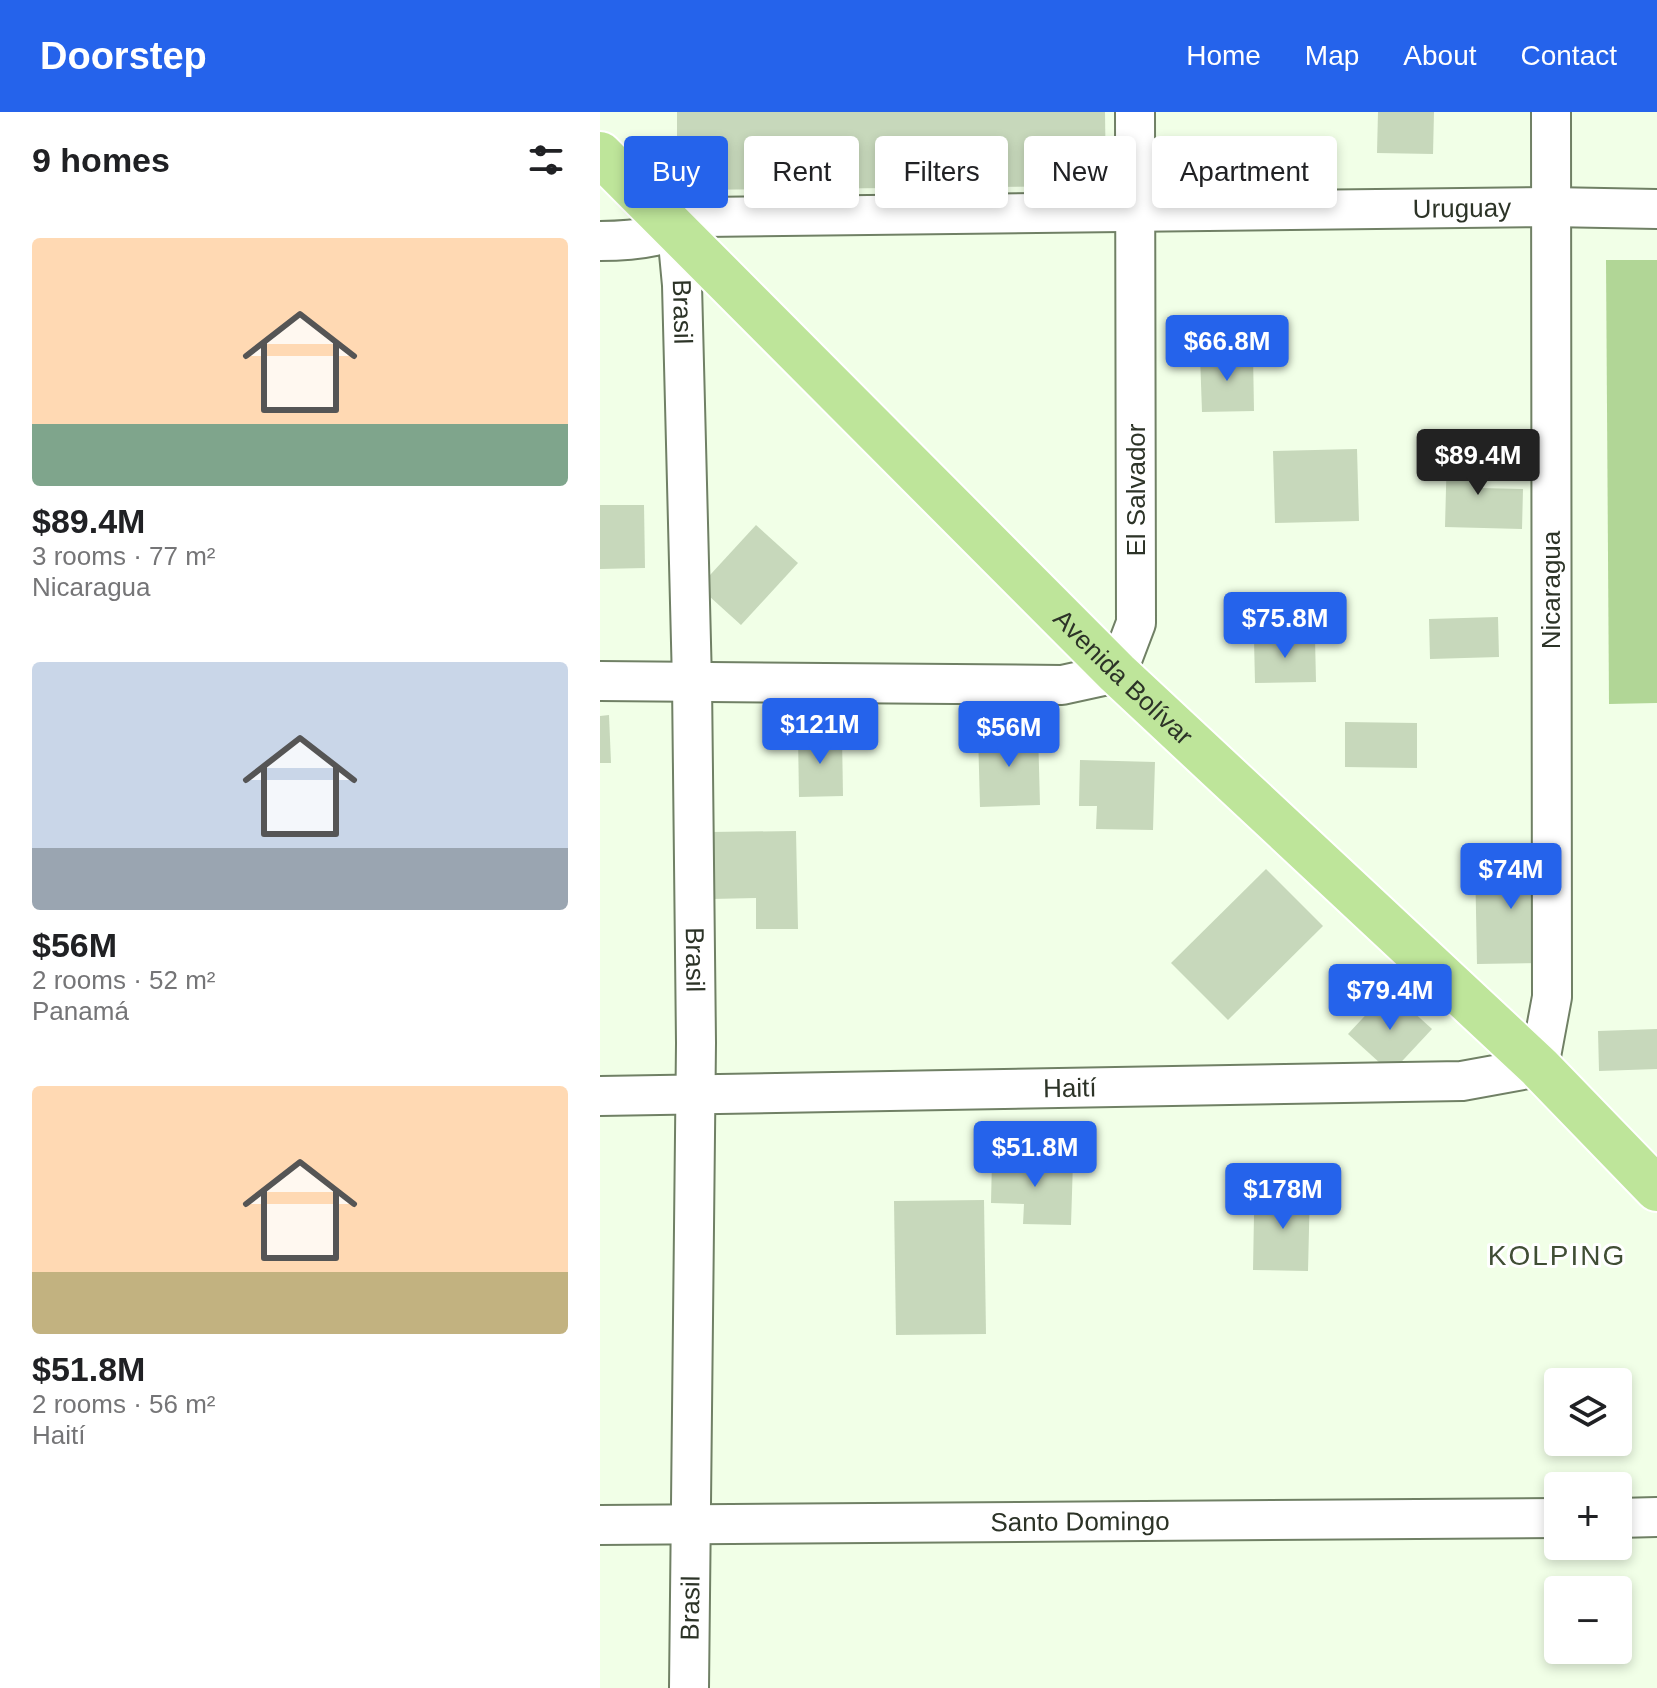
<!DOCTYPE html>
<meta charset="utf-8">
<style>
:root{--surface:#fff;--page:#f2f2f2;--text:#202124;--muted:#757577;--accent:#2563eb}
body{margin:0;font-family:Helvetica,sans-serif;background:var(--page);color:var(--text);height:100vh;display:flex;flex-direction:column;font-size:30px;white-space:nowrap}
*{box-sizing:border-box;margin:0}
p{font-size:26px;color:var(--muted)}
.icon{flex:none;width:44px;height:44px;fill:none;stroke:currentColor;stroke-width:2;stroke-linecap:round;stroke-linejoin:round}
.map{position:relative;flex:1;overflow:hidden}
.sheet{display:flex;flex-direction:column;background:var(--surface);width:600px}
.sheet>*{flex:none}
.top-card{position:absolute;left:24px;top:24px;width:760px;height:72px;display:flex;gap:16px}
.tools{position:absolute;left:944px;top:1256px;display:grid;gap:16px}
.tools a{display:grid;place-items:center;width:88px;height:88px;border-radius:8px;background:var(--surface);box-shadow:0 4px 12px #0003;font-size:40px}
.price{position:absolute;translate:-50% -68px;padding:0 18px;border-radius:8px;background:var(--accent);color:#fff;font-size:26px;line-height:52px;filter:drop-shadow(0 2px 4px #0008)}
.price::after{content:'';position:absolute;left:50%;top:48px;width:24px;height:18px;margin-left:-12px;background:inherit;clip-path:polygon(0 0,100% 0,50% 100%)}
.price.on{background:#222;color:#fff}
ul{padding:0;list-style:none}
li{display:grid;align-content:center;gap:16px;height:424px;padding:0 32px}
li span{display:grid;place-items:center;height:248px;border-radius:8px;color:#555}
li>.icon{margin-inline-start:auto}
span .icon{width:144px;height:144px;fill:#fffc;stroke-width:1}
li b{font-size:34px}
h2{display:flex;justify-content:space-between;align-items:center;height:96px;padding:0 32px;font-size:34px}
.chip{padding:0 28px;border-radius:8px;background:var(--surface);box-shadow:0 4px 12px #0003;font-size:28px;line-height:72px}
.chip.on{background:var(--accent);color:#fff}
header{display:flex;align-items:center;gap:48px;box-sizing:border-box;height:112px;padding:0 40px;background:var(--accent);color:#fff}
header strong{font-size:38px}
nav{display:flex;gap:44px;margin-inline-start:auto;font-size:28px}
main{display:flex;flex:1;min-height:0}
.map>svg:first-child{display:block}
.green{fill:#b1d696}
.building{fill:#c7d8bb}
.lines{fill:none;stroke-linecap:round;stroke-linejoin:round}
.minor-casing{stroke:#708065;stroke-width:42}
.major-casing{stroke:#fff;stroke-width:48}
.minor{stroke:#fff;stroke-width:38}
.major{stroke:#bee59a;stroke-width:44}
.labels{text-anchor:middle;stroke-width:6;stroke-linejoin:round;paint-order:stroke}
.street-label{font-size:26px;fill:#2c3327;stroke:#fff}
.neighbourhood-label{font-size:28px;letter-spacing:2px;fill:#404e35;stroke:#fff}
</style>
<header>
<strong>Doorstep</strong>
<nav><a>Home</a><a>Map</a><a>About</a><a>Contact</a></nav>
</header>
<main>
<section class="sheet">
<h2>9 homes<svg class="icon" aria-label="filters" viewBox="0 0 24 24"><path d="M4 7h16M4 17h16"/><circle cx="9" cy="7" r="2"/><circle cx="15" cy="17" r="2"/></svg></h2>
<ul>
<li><span style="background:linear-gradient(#ffd9b3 75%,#7fa58c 0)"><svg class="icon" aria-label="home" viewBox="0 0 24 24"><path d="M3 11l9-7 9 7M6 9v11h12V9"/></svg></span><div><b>$89.4M</b><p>3 rooms · 77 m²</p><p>Nicaragua</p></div></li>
<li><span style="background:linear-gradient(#c9d6e8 75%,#9aa5b1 0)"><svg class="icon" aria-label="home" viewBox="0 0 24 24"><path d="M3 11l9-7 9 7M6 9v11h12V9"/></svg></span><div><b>$56M</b><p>2 rooms · 52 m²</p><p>Panamá</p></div></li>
<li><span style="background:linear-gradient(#ffd9b3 75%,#c2b280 0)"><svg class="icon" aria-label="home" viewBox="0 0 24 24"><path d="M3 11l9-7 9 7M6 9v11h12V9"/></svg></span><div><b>$51.8M</b><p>2 rooms · 56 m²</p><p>Haití</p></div></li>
</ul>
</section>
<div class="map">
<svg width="1057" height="1576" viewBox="0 0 1057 1576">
<rect width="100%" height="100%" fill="#f1ffe7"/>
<path class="green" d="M1006 148H1057V591L1009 592Z"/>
<g class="building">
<path d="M77 0H505L506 74 77 78Z"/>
<path d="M778 0H834L833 42 777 41Z"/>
<path d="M653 242 654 299 602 300 600 243Z"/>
<path d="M757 337 759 409 675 411 673 339Z"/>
<path d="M847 338 881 339 880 376 923 377 922 417 845 415Z"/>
<path d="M0 393H44L45 456 0 457Z"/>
<path d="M156 413 198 451 141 513 99 475Z"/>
<path d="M898 505 899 545 830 547 829 507Z"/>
<path d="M715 526 716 570 655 571 654 527Z"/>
<path d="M9 603 11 651H0V604Z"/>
<path d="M745 610 817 611V656L745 655Z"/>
<path d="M438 619 440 693 380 695 378 621Z"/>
<path d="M198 624H242L243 684 199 685Z"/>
<path d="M480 648 555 650 553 718 496 717 497 694H479Z"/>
<path d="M196 719 198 817H156V786L111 787 110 720Z"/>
<path d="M945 746 947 851 877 852 875 747Z"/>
<path d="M666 757 723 814 628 908 571 851Z"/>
<path d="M789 878 832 917 791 961 748 922Z"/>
<path d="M1057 917V957L999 959 998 919Z"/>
<path d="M392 1047 473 1049 471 1113 423 1112 424 1092 391 1091Z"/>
<path d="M666 1076H710L708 1159 653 1158 654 1103H666Z"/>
<path d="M384 1088 386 1222 296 1223 294 1089Z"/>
</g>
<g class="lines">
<defs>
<g id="minor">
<path id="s1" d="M77 120 82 173 92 570 96 931 89 1576"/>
<path id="s2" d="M0 129C41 129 68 124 104 105L951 95 1057 97"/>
<path d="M0 569 462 573 517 561 536 511 535 0"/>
<path id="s3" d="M0 984 862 969 939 955 952 885 951 0"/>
<path d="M1018 1406 1057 1405"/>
<path id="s4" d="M0 1413 958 1406"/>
</g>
<g id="major">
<path id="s5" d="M0 42 517 561 939 955 1057 1077"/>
</g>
</defs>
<use href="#minor" class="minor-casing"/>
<use href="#major" class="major-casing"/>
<use href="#minor" class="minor"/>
<use href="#major" class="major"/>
</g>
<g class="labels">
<g class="street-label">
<text dy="9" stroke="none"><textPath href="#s2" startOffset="866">Uruguay</textPath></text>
<text dy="9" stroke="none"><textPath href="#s1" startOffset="80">Brasil</textPath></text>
<text transform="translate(536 378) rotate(-90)" y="9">El Salvador</text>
<text transform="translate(951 478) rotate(-90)" y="9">Nicaragua</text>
<text dy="9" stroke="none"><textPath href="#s5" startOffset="740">Avenida Bolívar</textPath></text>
<text dy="9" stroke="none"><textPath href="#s1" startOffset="728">Brasil</textPath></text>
<text dy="9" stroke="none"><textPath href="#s3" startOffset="470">Haití</textPath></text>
<text dy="9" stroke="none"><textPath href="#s4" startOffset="480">Santo Domingo</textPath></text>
<text transform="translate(90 1496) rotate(-89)" y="9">Brasil</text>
</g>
<g class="neighbourhood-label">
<text x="957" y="1153">KOLPING</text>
</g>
</g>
</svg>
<div class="tools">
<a><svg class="icon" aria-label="layers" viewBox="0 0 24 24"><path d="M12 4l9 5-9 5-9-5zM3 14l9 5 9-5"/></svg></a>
<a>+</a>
<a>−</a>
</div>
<b class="price" style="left:627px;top:271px">$66.8M</b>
<b class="price on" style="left:878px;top:385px">$89.4M</b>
<b class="price" style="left:685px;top:548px">$75.8M</b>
<b class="price" style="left:220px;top:654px">$121M</b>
<b class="price" style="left:409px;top:657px">$56M</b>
<b class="price" style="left:911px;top:799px">$74M</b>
<b class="price" style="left:790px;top:920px">$79.4M</b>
<b class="price" style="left:435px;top:1077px">$51.8M</b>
<b class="price" style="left:683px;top:1119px">$178M</b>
<div class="top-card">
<a class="chip on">Buy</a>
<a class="chip">Rent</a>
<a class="chip">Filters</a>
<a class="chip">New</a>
<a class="chip">Apartment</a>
</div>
</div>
</main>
